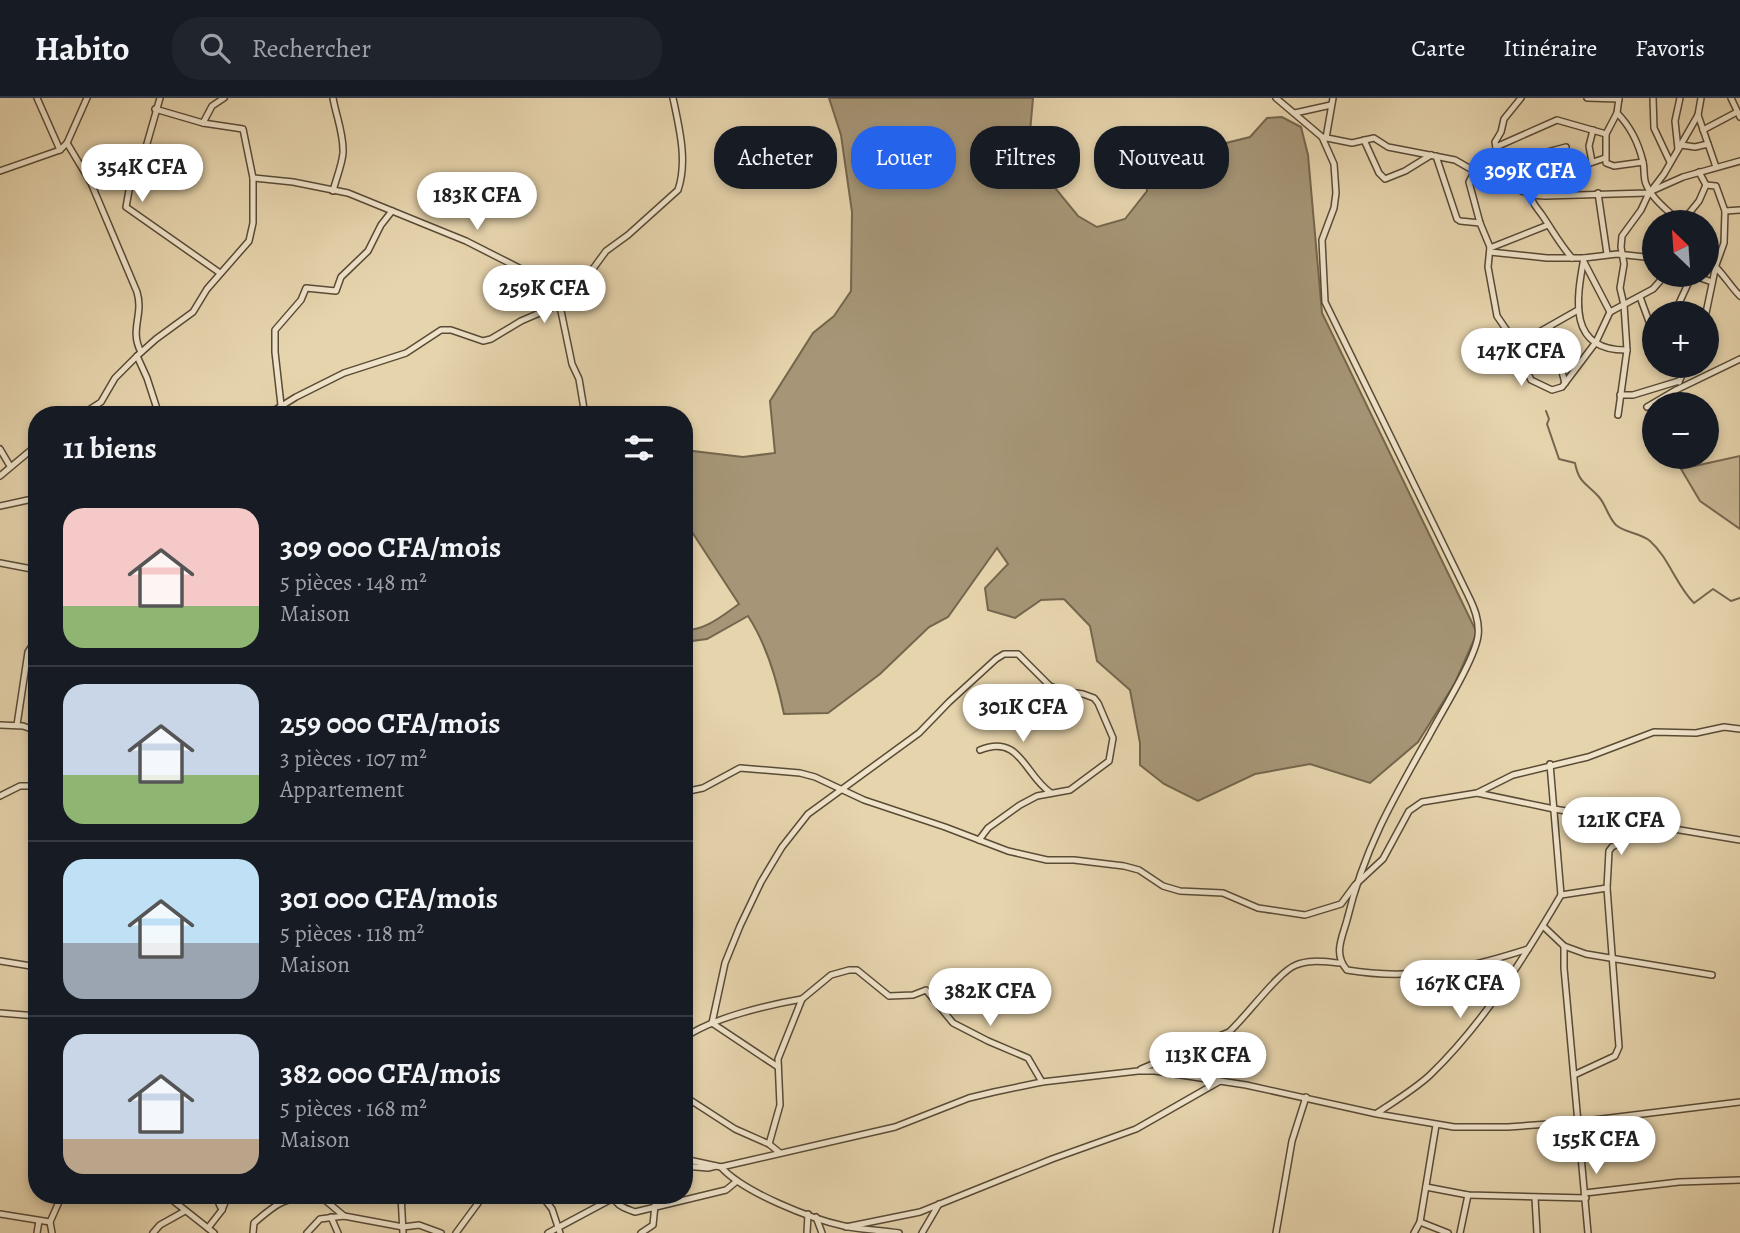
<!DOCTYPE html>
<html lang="fr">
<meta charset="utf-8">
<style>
:root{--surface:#171b24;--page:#20242c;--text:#f1f3f6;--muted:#9ea1a6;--line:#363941;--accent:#2563eb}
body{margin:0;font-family:Alegreya,serif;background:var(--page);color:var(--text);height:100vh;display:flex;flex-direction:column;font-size:26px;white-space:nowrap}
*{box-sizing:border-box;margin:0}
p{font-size:23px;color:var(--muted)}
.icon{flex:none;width:38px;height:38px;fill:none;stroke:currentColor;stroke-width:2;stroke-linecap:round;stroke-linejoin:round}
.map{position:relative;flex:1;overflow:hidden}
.drawer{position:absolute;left:28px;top:308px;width:665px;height:798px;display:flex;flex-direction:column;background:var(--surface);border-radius:28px;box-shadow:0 4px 10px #0003}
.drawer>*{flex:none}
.top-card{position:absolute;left:714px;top:28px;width:665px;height:63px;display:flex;gap:14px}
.needle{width:46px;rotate:335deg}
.buttons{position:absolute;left:1642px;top:112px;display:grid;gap:14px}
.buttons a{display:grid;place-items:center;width:77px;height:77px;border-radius:50%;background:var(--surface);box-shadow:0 4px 10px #0003;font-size:35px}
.price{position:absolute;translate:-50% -60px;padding:0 16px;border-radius:24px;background:#fff;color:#222;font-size:23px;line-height:46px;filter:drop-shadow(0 2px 4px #0008)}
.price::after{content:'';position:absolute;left:50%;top:42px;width:21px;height:16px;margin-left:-10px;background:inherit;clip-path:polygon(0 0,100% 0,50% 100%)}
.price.selected{background:var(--accent);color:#fff}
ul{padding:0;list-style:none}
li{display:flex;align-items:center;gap:21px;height:175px;padding:0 35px}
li+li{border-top:2px solid var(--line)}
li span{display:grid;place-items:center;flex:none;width:196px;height:140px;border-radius:21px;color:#555}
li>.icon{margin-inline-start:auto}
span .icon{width:84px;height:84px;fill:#fffc;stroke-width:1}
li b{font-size:30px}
h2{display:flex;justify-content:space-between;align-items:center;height:84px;padding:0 35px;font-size:30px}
.chip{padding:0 24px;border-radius:28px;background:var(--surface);box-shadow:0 4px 10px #0003;font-size:24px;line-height:63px}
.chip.selected{background:var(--accent);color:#fff}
header{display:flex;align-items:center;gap:42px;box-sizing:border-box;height:98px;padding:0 35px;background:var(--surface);border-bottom:2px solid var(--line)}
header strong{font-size:33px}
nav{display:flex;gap:38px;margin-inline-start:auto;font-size:24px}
.search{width:490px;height:63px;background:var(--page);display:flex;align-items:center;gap:18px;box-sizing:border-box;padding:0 24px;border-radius:28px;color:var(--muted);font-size:26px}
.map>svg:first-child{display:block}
.green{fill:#c6b592;stroke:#786950;stroke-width:2}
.water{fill:#a69677;stroke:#74664d;stroke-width:2}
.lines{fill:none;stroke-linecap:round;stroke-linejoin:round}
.stream{stroke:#74664d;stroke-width:2}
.minor-casing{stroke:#594b36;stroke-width:8}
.minor{stroke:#efe3ca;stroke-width:5}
</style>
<header>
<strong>Habito</strong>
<div class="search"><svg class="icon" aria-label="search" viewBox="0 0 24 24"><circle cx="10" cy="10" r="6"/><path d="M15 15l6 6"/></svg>Rechercher</div>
<nav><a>Carte</a><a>Itinéraire</a><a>Favoris</a></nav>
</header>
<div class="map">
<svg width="1740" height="1135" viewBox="0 0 1740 1135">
<rect width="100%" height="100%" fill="#e6d4ad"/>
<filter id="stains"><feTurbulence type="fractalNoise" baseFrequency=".00286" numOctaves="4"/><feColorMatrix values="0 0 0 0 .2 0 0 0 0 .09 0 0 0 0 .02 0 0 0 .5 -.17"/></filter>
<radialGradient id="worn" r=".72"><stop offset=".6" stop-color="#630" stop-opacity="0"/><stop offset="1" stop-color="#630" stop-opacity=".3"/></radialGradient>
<path class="green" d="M1740 358V431L1700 403 1681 371Z"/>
<path class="water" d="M829 0H1033L1028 57 1078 118 1097 129 1125 121 1147 93C1144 62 1141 47 1172 30L1189 33 1196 42 1186 63 1195 65 1210 49 1250 39 1267 20 1282 19 1301 29 1308 57 1322 215 1477 535 1455 585 1418 644 1370 685 1310 666 1255 676 1198 703 1164 686 1140 667V645L1130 592 1097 563 1090 528 1064 501 1041 502 1015 520 988 512 985 490 1008 466 997 450 948 519 929 529 880 576 828 615 784 616C777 582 767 547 748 518L707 541 684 544V532C705 533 723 517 739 506L692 434 684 431V352L743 359 775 355 770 303 813 235 834 218 851 193 852 114 841 37Z"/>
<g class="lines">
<path class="stream" d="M1546 313 1549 321 1547 326 1559 361 1575 365C1579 386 1587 385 1599 399 1606 407 1608 419 1616 427 1625 435 1641 435 1650 443 1669 460 1676 487 1694 505L1713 491 1731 503 1740 500"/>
<defs>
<g id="minor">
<path d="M37 0 60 52"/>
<path d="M160 0 138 77 130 87 126 109 220 175"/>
<path d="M1276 0 1322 39 1352 45 1374 40 1388 49 1455 62 1495 85 1519 91 1530 97 1545 98 1647 95 1683 79 1740 63"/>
<path d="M1587 0 1619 1"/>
<path d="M1619 0 1617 15C1630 28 1639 47 1643 64 1645 72 1643 79 1646 86 1652 101 1668 112 1679 124"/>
<path d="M1653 0 1654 30 1670 64"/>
<path d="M1731 0 1740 19"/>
<path d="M1295 15 1331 7"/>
<path d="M1617 15 1606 36V65L1614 68 1643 64"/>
<path d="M1698 17 1716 69"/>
<path d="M203 25 212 8 224 0"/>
<path d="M1703 32 1737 14"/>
<path d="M1322 39 1334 66 1336 95 1334 110 1322 142 1325 204 1468 497C1474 509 1480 523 1478 538 1475 561 1441 615 1429 638 1393 701 1364 751 1347 822 1342 840 1333 856 1347 872 1412 883 1466 871 1528 851"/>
<path d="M1326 40 1333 0"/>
<path d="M1364 42 1379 75 1385 81 1405 73 1431 57"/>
<path d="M67 45 91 85 137 194C144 217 129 232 141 254"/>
<path d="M1681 47 1695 49 1708 46"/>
<path d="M1496 49 1557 22 1606 36"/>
<path d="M1566 49 1521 61 1482 68 1475 72 1469 84 1480 125 1490 149 1488 169 1497 218 1512 240 1531 282 1552 292 1562 289 1596 244 1610 214 1653 191 1660 183 1661 177"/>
<path d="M1678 51 1675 23 1680 0"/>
<path d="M1436 58 1457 121 1460 123 1480 125"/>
<path d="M1592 64 1589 48 1593 32"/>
<path d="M1499 65 1495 44 1501 34 1504 21 1521 0"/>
<path d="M0 73 60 52 67 45 87 0"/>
<path d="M253 80 293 84 348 95 466 143 529 175 554 201 561 213 572 266 579 281 585 317"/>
<path d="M1706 87 1716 88 1725 113 1740 112"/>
<path d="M333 93C336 81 342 67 343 55 344 36 336 18 333 0"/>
<path d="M1522 93 1564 74 1605 60"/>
<path d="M1598 95 1607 156"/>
<path d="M1530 97C1532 105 1537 110 1542 117 1553 133 1559 145 1572 160"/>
<path d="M1682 124 1699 103 1706 87 1699 74"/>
<path d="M1490 150 1548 127"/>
<path d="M1490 154 1547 160H1584L1617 156 1654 160"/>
<path d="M1584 160C1576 202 1568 253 1627 252"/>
<path d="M1706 162C1718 167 1729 187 1740 198"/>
<path d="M1584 164 1610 214"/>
<path d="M1692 177 1712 184"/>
<path d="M1640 199 1651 229"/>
<path d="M1675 214 1692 177"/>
<path d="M1706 215 1716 167 1724 145 1725 113"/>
<path d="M1550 229 1565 285"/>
<path d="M1515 244 1527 241 1578 212"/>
<path d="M137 258 147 280 159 317"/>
<path d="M1679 284 1686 268"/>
<path d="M1620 297H1633L1679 283"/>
<path d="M281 307 275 254V232L301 202 306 190 336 193 341 179 368 153 381 127 392 113"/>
<path d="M1647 309 1676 292 1740 261"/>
<path d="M81 317 101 304 115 280 137 258 156 241 193 214 207 191 249 143 253 125V80L243 31 203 25 155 11"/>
<path d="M267 317 296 299 344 275 406 255 441 232H451L483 243 491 241 521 223 551 210 584 183 606 153 628 137 678 92C688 63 679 29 673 0"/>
<path d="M1618 317 1627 252 1624 207 1620 190 1624 166 1621 149 1622 138 1641 112 1648 97 1664 76 1698 17 1701 0"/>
<path d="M0 351 10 368"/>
<path d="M0 378 37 347"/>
<path d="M0 408 37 400"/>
<path d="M0 465 37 472"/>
<path d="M0 627 23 628 37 633"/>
<path d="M17 627 28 554 37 540"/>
<path d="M980 652C1020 635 1025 678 1051 695"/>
<path d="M1550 666 1561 797"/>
<path d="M684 694 703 690 740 670 800 675 815 679 864 702 945 729 1008 753 1047 762H1074L1124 768 1139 772 1163 788 1180 793 1223 795 1258 810 1305 817 1341 806 1355 787 1383 761 1409 713 1422 704 1477 695 1513 677 1588 659 1654 634 1696 635 1724 629 1740 631"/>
<path d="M1477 695 1554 711 1657 728"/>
<path d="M0 698 20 688H37"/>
<path d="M36 824 37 825"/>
<path d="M1543 828 1564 848 1586 856 1712 877"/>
<path d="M1564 848V870L1588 1135"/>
<path d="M0 863 37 869"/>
<path d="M0 915 37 918"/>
<path d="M712 925 725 865 740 828 761 784 782 749 808 716 919 635 949 604 996 561 1004 556H1018L1050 588 1061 593 1083 596 1094 600 1098 605 1113 640 1109 663 1070 692 1037 698 1020 707 988 730 979 742"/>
<path d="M712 925 778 969"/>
<path d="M684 940C712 920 767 907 802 901"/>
<path d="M1141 971 1229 934C1246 919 1279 873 1296 867 1309 861 1326 864 1340 865"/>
<path d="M1574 977 1615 958 1619 949 1607 790"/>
<path d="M684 998 735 1031 769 1046 780 1055"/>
<path d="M1377 1015C1395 1003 1415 991 1430 977 1483 926 1524 860 1561 797L1607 790 1609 753 1612 749 1639 734 1662 729 1740 742"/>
<path d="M769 1046 780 1007 778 961 802 901 831 877 849 872H857L889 898 913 897 926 892 953 925 988 943 1028 960 1042 984"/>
<path d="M684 1061 721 1069 895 1029 969 1000 994 994 1042 984 1138 973H1155L1246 987 1377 1016 1454 1029H1508L1577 1024 1740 1004"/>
<path d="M684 1068 708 1070 716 1068"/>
<path d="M721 1069C743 1094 811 1121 844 1128 862 1132 881 1132 899 1135"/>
<path d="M1426 1089 1468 1097 1586 1100"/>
<path d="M1585 1095 1679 1084 1740 1082"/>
<path d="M125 1097H136"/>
<path d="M166 1097 214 1135"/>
<path d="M215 1097 222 1112"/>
<path d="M319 1097 344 1118"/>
<path d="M401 1097 403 1135"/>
<path d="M541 1097 552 1111 560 1135"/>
<path d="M614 1100C617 1108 627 1111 635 1114L726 1092 737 1083"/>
<path d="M1535 1100 1537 1135"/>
<path d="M0 1116 50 1124"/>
<path d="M331 1119 338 1135"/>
<path d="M816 1119 822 1135"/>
<path d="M1420 1124 1448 1135"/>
<path d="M846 1129 920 1114 1052 1061 1136 1031 1220 983"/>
<path d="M208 1130 222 1112 228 1097"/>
<path d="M37 1135 39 1123"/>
<path d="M52 1135 50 1124 62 1097"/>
<path d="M153 1135 160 1127 185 1113"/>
<path d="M253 1135 254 1125C278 1104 284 1100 317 1097"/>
<path d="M307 1135 320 1121 344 1118 403 1129 419 1127 441 1135"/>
<path d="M456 1135 484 1097"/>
<path d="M548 1135 619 1097"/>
<path d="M641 1135 653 1127 655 1107"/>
<path d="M807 1135 808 1116"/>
<path d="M922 1135 939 1106"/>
<path d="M1276 1135 1292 1043 1306 999"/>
<path d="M1414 1135 1420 1124 1436 1027"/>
<path d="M1460 1135 1468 1097"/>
</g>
</defs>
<use href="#minor" class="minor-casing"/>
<use href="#minor" class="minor"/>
</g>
<rect width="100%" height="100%" filter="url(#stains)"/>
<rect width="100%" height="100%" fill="url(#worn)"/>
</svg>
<div class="buttons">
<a><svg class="needle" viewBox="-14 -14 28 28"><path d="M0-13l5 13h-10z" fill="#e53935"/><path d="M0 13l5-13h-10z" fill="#9ea1a6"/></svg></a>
<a>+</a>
<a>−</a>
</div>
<b class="price" style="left:142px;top:106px">354K CFA</b>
<b class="price selected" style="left:1530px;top:110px">309K CFA</b>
<b class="price" style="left:477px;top:134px">183K CFA</b>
<b class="price" style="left:544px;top:227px">259K CFA</b>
<b class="price" style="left:1521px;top:290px">147K CFA</b>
<b class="price" style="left:1023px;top:646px">301K CFA</b>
<b class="price" style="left:1621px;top:759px">121K CFA</b>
<b class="price" style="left:1460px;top:922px">167K CFA</b>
<b class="price" style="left:990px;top:930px">382K CFA</b>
<b class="price" style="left:1208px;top:994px">113K CFA</b>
<b class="price" style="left:1596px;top:1078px">155K CFA</b>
<div class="top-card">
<a class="chip">Acheter</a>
<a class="chip selected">Louer</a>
<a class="chip">Filtres</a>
<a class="chip">Nouveau</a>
</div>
<section class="drawer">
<h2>11 biens<svg class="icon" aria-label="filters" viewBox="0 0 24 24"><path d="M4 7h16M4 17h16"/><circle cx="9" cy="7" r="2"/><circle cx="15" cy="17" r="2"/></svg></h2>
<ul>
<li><span style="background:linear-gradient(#f6c9c9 70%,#8fb573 0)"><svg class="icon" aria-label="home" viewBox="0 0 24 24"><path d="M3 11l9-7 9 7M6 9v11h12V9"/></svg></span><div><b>309 000 CFA/mois</b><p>5 pièces · 148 m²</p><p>Maison</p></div></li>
<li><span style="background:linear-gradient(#c9d6e8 65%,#8fb573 0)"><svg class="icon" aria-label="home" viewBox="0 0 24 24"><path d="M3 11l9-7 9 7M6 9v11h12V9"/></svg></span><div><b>259 000 CFA/mois</b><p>3 pièces · 107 m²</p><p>Appartement</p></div></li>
<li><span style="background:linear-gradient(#bfe0f5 60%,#9aa5b1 0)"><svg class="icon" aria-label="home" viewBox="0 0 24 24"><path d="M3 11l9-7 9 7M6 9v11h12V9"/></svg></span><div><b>301 000 CFA/mois</b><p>5 pièces · 118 m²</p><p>Maison</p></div></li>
<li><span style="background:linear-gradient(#c9d6e8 75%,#b9a48a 0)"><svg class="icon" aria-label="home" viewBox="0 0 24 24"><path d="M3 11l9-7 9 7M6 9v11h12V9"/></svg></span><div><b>382 000 CFA/mois</b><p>5 pièces · 168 m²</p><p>Maison</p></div></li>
</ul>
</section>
</div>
